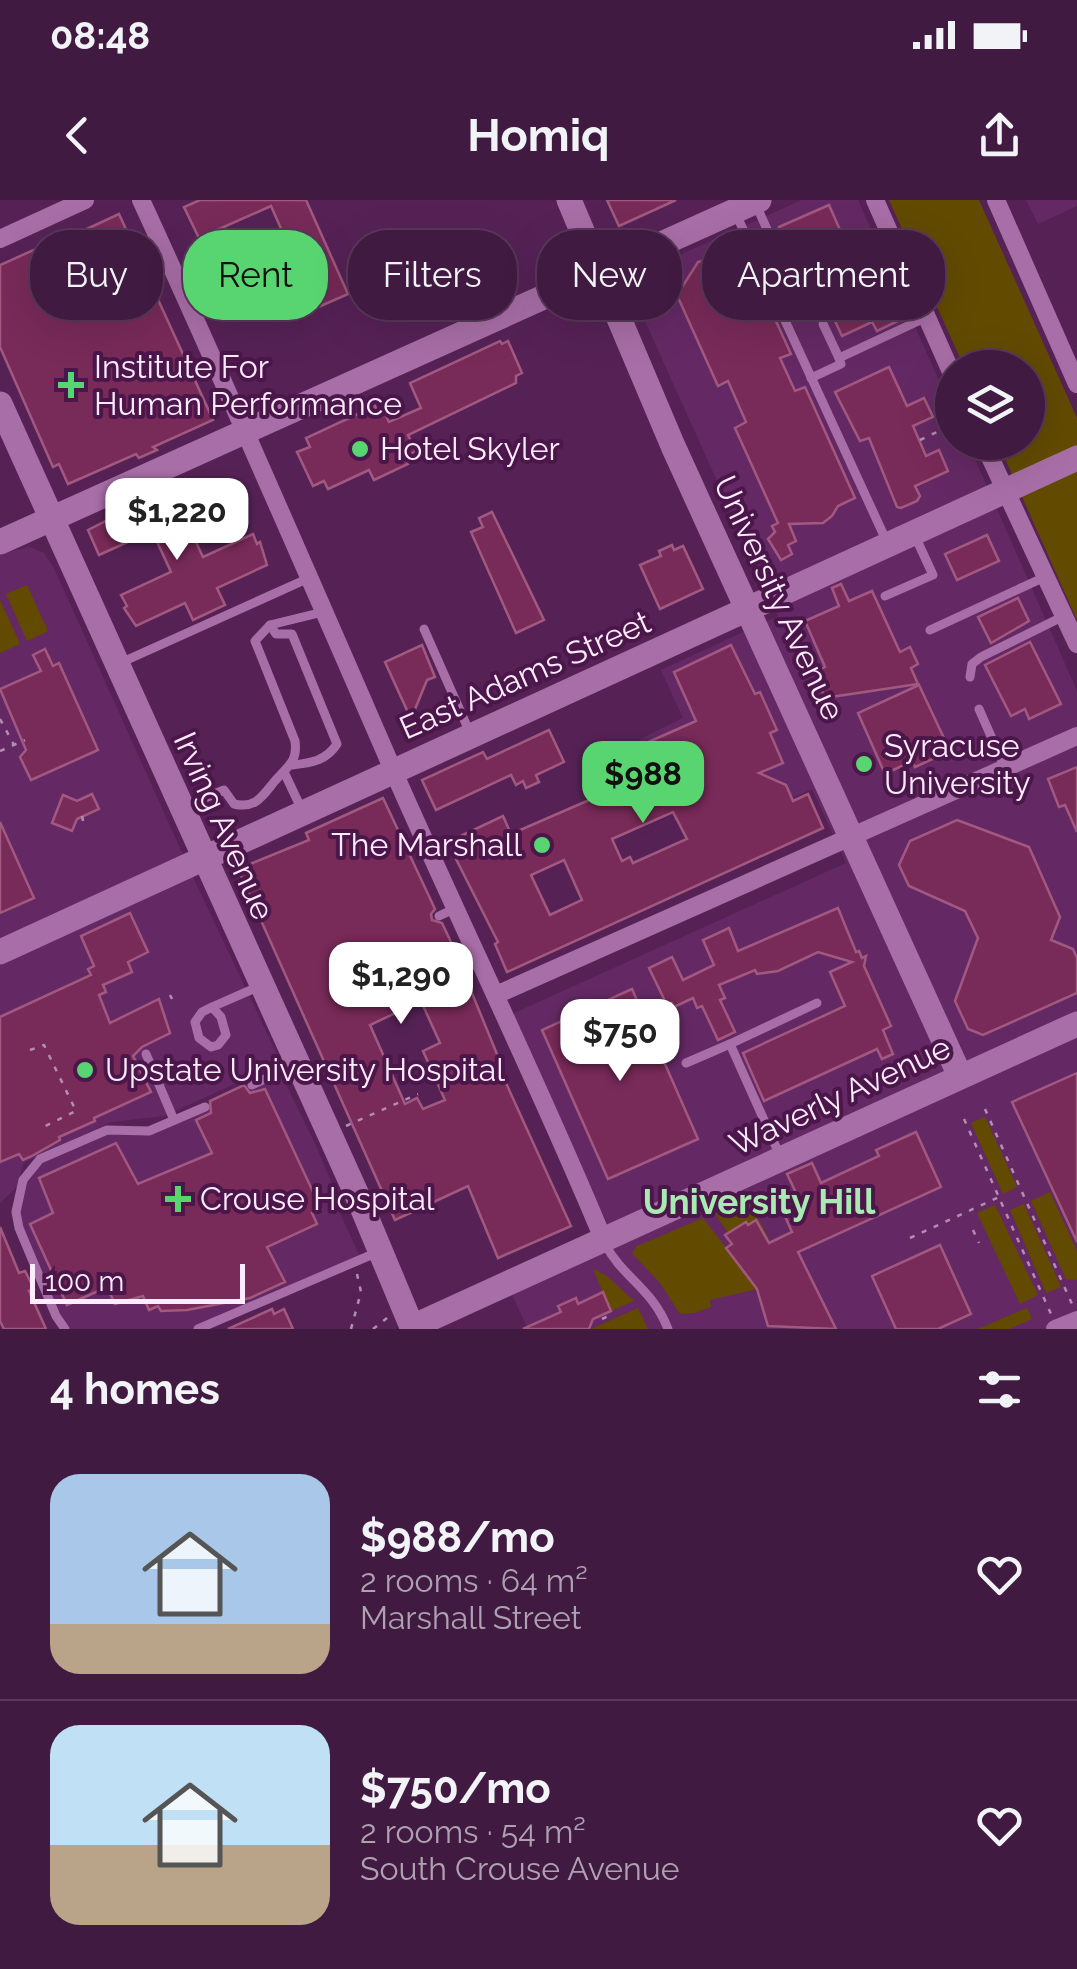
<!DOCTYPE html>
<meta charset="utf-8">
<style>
:root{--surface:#401a40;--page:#4b274b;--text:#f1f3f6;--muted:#aea1b1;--line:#593859;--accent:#58d570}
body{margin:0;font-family:Raleway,sans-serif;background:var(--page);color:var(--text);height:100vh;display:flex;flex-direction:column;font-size:38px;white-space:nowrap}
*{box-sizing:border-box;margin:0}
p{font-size:32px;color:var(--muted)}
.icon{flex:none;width:55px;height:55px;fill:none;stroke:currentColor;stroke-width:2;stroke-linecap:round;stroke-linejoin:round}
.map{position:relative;height:1129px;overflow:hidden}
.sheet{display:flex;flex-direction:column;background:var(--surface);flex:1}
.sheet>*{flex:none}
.guide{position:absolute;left:30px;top:30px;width:1018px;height:90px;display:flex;gap:20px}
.tools{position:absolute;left:935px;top:150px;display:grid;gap:20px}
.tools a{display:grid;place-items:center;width:110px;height:110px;border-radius:50%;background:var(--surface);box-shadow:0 10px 40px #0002,0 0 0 2px var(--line);font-size:50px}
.scale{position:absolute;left:30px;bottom:25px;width:215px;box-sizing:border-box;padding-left:10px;border:5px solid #ffebfe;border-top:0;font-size:28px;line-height:35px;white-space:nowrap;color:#ffebfe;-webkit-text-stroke:8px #4b174b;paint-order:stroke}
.price{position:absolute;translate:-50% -85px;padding:0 22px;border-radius:20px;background:#fff;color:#222;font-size:32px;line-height:65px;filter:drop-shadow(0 2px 5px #0008)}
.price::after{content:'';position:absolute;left:50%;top:60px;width:30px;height:22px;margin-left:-15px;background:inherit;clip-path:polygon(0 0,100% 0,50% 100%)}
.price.on{background:var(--accent);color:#111}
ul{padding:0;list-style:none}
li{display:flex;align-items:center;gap:30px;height:250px;padding:0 50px}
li+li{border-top:2px solid var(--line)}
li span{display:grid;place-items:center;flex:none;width:280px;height:200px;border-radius:30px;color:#555}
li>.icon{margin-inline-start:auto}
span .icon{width:120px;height:120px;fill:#fffc;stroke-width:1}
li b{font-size:42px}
h2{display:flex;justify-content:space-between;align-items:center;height:120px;padding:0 50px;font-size:42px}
.tag{padding:0 35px;border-radius:40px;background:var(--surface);box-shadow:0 10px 40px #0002,0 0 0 2px var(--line);font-size:35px;line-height:90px}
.tag.on{background:var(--accent);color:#111}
.status{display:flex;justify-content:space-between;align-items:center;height:70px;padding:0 50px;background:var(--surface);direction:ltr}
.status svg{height:28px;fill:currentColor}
header{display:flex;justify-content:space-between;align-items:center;height:130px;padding:0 50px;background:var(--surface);font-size:45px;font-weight:700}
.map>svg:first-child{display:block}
.built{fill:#642964}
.green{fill:#624a00}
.building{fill:#782a58;stroke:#a25980;stroke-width:2.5;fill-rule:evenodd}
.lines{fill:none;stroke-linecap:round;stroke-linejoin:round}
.path{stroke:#b18fb1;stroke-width:2.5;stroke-dasharray:5 8;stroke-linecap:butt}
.lane{stroke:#a86ea7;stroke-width:9}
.street{stroke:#a86ea7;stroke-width:18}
.secondary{stroke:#a86ea7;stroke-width:25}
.poi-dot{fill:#58d570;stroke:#4b174b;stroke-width:4}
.labels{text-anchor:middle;stroke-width:8;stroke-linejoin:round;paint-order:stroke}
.poi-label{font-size:32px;fill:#ffebfe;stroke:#4b174b;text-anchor:start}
.street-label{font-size:32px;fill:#ffebfe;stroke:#4b174b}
.neighbourhood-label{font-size:35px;font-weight:bold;fill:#aae9b1;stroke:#4b174b}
</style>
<div class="status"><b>08:48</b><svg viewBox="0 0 49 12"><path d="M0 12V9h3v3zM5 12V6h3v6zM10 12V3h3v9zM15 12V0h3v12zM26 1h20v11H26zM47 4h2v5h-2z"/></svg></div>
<header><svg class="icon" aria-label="back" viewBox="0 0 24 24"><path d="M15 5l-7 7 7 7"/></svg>Homiq<svg class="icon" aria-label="share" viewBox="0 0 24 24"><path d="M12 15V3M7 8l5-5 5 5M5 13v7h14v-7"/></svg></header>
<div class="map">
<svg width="1077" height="1129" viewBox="0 0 1077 1129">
<rect width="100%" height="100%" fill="#562256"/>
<g class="built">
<path d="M802 0H858L952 209V242L968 243 1077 491V1129H528L512 1095 618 1047 512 814 846 663 812 589 724 629 713 605 675 621 640 539 683 518 661 470 778 416 626 79Z"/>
<path d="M1026 0H1077V6L1038 24Z"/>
<path d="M30 347 44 353 54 368 192 675 281 863 164 916 111 922 23 963 18 986 0 1003V354Z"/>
<path d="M280 872 316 946 340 1003 338 1009 361 1059 198 1129H65L19 1028 18 996 27 970 107 930 149 931Z"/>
</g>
<g class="green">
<path d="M889 0H979L1077 218V420L998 243 1028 242V168L964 167Z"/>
<path d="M27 385 48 431 27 441 6 394Z"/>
<path d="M0 400 20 444 0 453Z"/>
<path d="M985 917 1017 987 1003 994 971 923Z"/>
<path d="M1050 992 1077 1051V1080L1066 1079 1031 1001Z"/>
<path d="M747 999 771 1042 756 1021 748 1025 745 1022 728 1033 715 1014Z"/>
<path d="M1024 1004 1061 1087 1046 1093 1010 1010Z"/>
<path d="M995 1005 1038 1095 1020 1104 977 1013Z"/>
<path d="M703 1018 758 1089 710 1100 711 1107 694 1113 680 1114 660 1083 632 1053 637 1046Z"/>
<path d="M593 1069 607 1076 634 1101 611 1111Z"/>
<path d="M638 1108 648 1129H591Z"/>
<path d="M1027 1108 1032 1119 1009 1129H978Z"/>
</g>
<g class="building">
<path d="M200 0H306L348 94 316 108 301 75 287 82 279 65 294 58 271 6 199 38 184 7Z"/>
<path d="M607 0H676L619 26Z"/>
<path d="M829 5 852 57 802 80 779 27Z"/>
<path d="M119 14 213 220 153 247 157 250 139 258 136 254 68 284 59 264 53 267 0 147V65L45 45 43 40 56 34 59 42Z"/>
<path d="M744 51 791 154 780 158 795 191 805 187 855 298 838 306 832 316 823 323 789 324 796 341 788 345 792 354 781 360 768 339 775 332 772 326 778 323 735 228 746 222 728 181 718 186 677 95 698 62 716 56 728 59Z"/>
<path d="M881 85 898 121 877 131 872 122 842 136 830 110Z"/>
<path d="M500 141 502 144 508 141 522 173 516 176V183L408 235 416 251 405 257 408 264 374 280 369 270 328 289 324 281 313 286 297 252 310 247 306 238 375 206 379 215 384 212 389 222 421 208 410 183Z"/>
<path d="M889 167 907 206 924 198 933 217 913 226 926 256 939 250 948 271 915 286 920 296 917 301 901 308 897 307 869 238 860 241 835 192Z"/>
<path d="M157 295 172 329 188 325 203 357 253 334 257 344 260 342 267 365 217 388 225 405 193 420 185 403 136 426 124 408 127 406 121 395 171 372 152 331 99 355 88 330Z"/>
<path d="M492 312 544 420 516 433 471 332 483 327 479 318Z"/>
<path d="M987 335 999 361 957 380 945 354Z"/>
<path d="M672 345 674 350 683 346 703 389 660 409 640 365 661 356 659 351Z"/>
<path d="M841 384 849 401 872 391 900 452 910 447 918 464 911 468 918 484 824 498 817 471 825 467 805 421 839 406 832 388Z"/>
<path d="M1018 398 1029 421 991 443 978 417Z"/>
<path d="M1030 442 1061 504 1029 519 1025 509 1011 516 985 465Z"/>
<path d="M422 445 435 477 427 480 411 519 385 462Z"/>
<path d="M731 445 755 494 760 492 777 530 770 533 783 563 759 573 786 585 793 601 808 594 823 628 507 772 495 744 498 742 456 659 462 656 454 639 503 616 511 634 656 571 644 544 696 521 674 472ZM673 612 687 639 633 663 630 657 622 661 612 639ZM564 660 582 700 550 715 531 675Z"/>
<path d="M45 449 53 466 59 463 98 550 31 580 20 557 26 550 0 489 41 471 33 455Z"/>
<path d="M919 485 950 551 915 567 912 561 885 574 858 513Z"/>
<path d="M549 530 564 562 536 575 539 582 526 588 523 581 516 585 511 575 436 610 422 580 483 552 487 559Z"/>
<path d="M1077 567V632L1065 605 1059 607 1048 579Z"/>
<path d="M92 594 99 609 77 619 72 631 52 623 63 595 77 601Z"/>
<path d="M383 598 435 709 431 714 432 720 442 723 451 742 499 859 496 861 571 1026 498 1058 468 986 395 1020 238 669 309 640 306 633ZM421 801 440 843 423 851 445 900 423 909 417 898 405 904 370 825Z"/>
<path d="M957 620 1029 647 1060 717 1051 740 1073 749 1077 758V793L983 835 968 829 955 801 978 738 965 711 909 686 899 665 910 641Z"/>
<path d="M0 622 34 698 0 713Z"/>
<path d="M838 708 856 752 859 751 862 758 866 756 864 766 891 826 883 830 893 854 882 859 877 849 764 901 743 853 845 806 830 772 852 762 818 752 778 771 757 774 755 770 719 785 725 798 720 800 735 832 718 840 702 806 697 808 693 798 674 807 672 803H666L649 768 672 757 683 780 714 765 703 740 729 728 738 751Z"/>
<path d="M130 713 148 752 128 762 132 772 103 785 106 792 99 795 110 823 159 799 170 833 142 847 133 856 151 892 94 918 95 921 59 937 60 940 32 956 23 960 19 954 0 962V817L91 775 88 769 94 766 81 736Z"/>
<path d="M632 789 698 939 608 979 542 830Z"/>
<path d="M1077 873V1042L1012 902Z"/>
<path d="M244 885 250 893 265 889 321 1009 312 1013 317 1024 267 1047 285 1082 250 1098 187 1110 161 1111 158 1106 149 1110 143 1096 115 1104 107 1087 67 1105 30 1024 53 1013 39 978 116 943 138 984 212 953 196 920 211 913 210 901Z"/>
<path d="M916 932 941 987 798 1052 836 1129 768 1126 757 1089 726 1048 732 1044 725 1035 746 1022 748 1025 756 1020 769 1043 792 1032 779 1003 797 995 787 974 812 963 821 983 879 956 876 950Z"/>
<path d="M0 1027 19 1073 25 1071 34 1089 29 1091 46 1129H4L0 1121Z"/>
<path d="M940 1045 971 1114 938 1129H896L872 1076Z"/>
<path d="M603 1092 611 1111 593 1119 589 1129H523L561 1112 558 1106 576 1098 578 1104Z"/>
<path d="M272 1109 274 1114 284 1109 293 1129H228Z"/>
</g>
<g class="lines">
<g class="path">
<path d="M807 84 860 61 867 70"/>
<path d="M920 240 952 225"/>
<path d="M827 510 839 506"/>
<path d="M0 519 14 545"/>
<path d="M0 551 25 540"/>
<path d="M82 616 84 625"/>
<path d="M170 795 172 799"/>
<path d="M30 850 44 845 76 911 39 929"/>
<path d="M985 909 1072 1104"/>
<path d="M964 919 1051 1114"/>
<path d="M346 926 418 894"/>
<path d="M973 1030 979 1043"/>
<path d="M910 1038 999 997"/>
<path d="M602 1119 613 1114"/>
<path d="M351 1129 361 1092 357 1074"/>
<path d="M373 1129 387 1118"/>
</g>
<g class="lane">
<path d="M756 5 785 69"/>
<path d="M736 14 886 340"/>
<circle cx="231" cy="54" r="15"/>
<path d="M177 77 217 59"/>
<path d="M447 92 452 102 451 115"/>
<path d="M435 99 442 113 451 115"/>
<path d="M812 107 904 65"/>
<path d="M823 124 839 158"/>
<path d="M811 178 841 164 839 158 927 117"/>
<path d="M885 396 933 375 915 336"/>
<path d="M270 425 276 434H292L337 544C326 561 311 563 292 565"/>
<path d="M424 429 470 533"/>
<path d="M930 430 1047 376"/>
<path d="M118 464 309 378"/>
<path d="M970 477 972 464 981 457 1064 416"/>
<path d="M979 509 1005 568"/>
<path d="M284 572 302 610"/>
<path d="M186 606 224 590 234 604C255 609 262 597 274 582 287 566 298 563 295 541L255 441 270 425 323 412"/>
<path d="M439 716 456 708"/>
<path d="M212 807 221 817 226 835 218 845 211 847 199 838 195 822 202 812Z"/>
<path d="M212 807 260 786"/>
<path d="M146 854 174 920"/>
<path d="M686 863 730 844"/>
<path d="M252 885 295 865"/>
<path d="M781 958 730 844 817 803"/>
<path d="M605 1044C623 1078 653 1089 668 1129"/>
<path d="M65 1129 56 1116 19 1028 16 1012 23 980 40 959 107 930 149 931 205 907"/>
<path d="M198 1129 378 1052"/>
</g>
<g class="street">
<path d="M141 0C228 189 310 379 393 570 462 727 538 882 604 1041"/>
<path d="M875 0 952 174"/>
<path d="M996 0 1077 184"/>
<path d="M0 39 85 0"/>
<path d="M983 242 1077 444"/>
<path d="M496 795 1077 536"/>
<path d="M1055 1129 1077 1120"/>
</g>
<g class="secondary">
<path d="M569 0 673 246 960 876"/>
<path d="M0 204 357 995 412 1127 1077 824"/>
<path d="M0 342 759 0"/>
<path d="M0 752 1077 258"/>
</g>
</g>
<g class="poi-dot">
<path d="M66 170h10v10h10v10h-10v10h-10v-10h-10v-10h10z"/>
<circle cx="360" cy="249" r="10"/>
<circle cx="864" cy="564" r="10"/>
<circle cx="542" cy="645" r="10"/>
<circle cx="85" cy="870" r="10"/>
<path d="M173 984h10v10h10v10h-10v10h-10v-10h-10v-10h10z"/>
</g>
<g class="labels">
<g class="poi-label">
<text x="94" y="178">Institute For<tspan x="94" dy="37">Human Performance</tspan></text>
<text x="380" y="260">Hotel Skyler</text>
<text x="884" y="557">Syracuse<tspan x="884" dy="37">University</tspan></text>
<text x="522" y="656" text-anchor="end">The Marshall</text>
<text x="105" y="881">Upstate University Hospital</text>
<text x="200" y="1010">Crouse Hospital</text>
</g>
<g class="street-label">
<text transform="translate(779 398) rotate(65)" y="11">University Avenue</text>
<text transform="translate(525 475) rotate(-24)" y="11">East Adams Street</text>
<text transform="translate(224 626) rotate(66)" y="11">Irving Avenue</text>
<text transform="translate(840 896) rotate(-25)" y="11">Waverly Avenue</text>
</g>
<g class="neighbourhood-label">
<text x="759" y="1014">University Hill</text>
</g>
</g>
</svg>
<div class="tools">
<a><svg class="icon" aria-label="layers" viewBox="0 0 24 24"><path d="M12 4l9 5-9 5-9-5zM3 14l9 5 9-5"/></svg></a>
</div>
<div class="scale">100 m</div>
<b class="price" style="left:177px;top:363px">$1,220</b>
<b class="price on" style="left:643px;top:626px">$988</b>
<b class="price" style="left:401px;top:827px">$1,290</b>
<b class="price" style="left:620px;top:884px">$750</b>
<div class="guide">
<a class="tag">Buy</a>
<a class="tag on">Rent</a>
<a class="tag">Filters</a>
<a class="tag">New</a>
<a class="tag">Apartment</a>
</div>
</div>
<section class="sheet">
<h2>4 homes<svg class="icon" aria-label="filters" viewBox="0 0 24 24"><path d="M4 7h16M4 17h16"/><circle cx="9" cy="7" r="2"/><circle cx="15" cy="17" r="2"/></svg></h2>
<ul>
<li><span style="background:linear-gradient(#a9c7e8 75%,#b9a48a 0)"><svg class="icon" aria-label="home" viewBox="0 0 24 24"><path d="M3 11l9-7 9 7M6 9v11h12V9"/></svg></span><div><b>$988/mo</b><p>2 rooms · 64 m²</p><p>Marshall Street</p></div><svg class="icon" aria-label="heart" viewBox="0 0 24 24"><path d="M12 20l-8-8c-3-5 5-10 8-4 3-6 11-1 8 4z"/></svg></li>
<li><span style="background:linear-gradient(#bfe0f5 60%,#b9a48a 0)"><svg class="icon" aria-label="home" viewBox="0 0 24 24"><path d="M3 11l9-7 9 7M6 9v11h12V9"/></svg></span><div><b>$750/mo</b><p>2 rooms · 54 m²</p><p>South Crouse Avenue</p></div><svg class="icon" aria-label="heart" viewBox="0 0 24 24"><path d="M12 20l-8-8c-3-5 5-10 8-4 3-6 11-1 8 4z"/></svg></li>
</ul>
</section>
